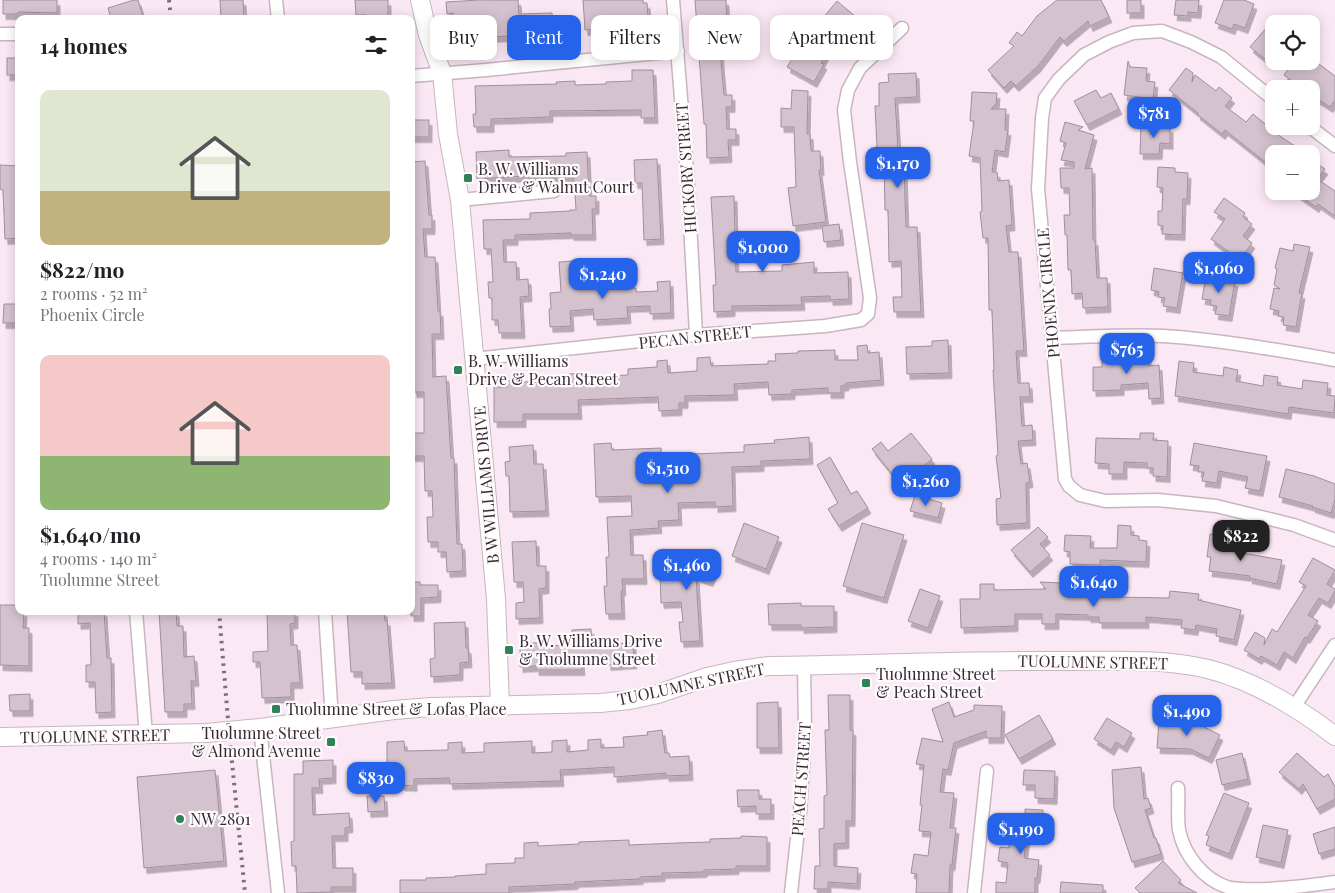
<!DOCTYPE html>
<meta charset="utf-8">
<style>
:root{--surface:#fff;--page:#f6f6f6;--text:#202124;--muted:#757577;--accent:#2563eb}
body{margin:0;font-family:"Playfair Display",serif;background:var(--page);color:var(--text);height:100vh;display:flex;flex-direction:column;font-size:19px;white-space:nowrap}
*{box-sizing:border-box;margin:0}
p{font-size:16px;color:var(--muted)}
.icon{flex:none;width:28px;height:28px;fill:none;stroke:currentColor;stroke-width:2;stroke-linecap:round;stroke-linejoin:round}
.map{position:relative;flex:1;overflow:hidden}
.side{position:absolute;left:15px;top:15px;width:400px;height:600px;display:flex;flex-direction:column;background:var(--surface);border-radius:10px;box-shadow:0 2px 12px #0003}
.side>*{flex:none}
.banner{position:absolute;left:430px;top:15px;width:475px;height:45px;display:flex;gap:10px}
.fabs{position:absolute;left:1265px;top:15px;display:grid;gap:10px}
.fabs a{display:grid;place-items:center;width:55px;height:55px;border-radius:10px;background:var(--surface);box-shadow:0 2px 12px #0003;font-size:25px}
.price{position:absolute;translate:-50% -42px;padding:0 11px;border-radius:10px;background:var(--accent);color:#fff;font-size:16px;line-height:32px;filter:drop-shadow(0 1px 2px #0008)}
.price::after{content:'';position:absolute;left:50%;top:30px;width:15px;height:11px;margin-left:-8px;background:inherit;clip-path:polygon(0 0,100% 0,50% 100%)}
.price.on{background:#222;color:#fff}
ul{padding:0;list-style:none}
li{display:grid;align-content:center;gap:10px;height:265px;padding:0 25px}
li span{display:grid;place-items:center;height:155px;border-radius:10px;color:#555}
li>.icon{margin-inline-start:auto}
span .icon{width:90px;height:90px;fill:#fffc;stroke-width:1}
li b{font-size:21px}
h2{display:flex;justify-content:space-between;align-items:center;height:60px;padding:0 25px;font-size:21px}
.chip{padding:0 18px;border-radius:10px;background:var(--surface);box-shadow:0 2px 12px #0003;font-size:18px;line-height:45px}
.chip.on{background:var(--accent);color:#fff}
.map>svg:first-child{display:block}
.building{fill:#d4c2ce;stroke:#a08f9b;filter:url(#shadow)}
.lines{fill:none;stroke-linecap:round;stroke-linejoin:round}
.street-casing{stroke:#c7b5c1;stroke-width:15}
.secondary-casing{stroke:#c7b5c1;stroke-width:20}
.street{stroke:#fff;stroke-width:12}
.secondary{stroke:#fff;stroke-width:18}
.rail{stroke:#7a6f76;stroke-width:4;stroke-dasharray:2.5 5;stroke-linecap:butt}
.poi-dot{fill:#2e8458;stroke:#fffbfd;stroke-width:2}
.labels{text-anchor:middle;stroke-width:4.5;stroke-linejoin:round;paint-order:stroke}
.street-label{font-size:16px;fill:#322b30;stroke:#fffbfd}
.poi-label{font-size:16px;fill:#322b30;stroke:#fffbfd;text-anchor:start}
</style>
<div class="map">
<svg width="1335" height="893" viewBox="0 0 1335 893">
<defs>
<filter id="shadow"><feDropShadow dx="3" dy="5.5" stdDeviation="0" flood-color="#0004"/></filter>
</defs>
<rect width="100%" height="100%" fill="#fbe8f5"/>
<g class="building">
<path d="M3 0H57V13L18 12V14H3Z"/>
<path d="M134 0H138L143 17 135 19H111L108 8Z"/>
<path d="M220 0H243L244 19H221Z"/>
<path d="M355 0H388V19H366V15H356Z"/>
<path d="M479 0H518L519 14 552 13 553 29H541L542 36 528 37V35L469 38V32L455 33 453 13 447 14 446 2Z"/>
<path d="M583 0H643V3H647L649 30 628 32V27L585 30Z"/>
<path d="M695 0H726L727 27H732V39L720 40 721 62 724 95H732V107H726L727 129H736V140H728L729 157 707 158 706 124H704Z"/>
<path d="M1057 0H1101L1109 17 1090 26 1088 21 1064 41 1060 37 1038 66 1016 86 1011 81 1004 88 988 70 1014 46 1009 43 1017 32 1022 36 1037 16Z"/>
<rect x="1127" y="0" width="14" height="13"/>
<path d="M1176 0H1199L1198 13 1188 12V16L1174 15Z"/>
<path d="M1224 0H1244L1254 4 1245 28 1234 24 1232 29 1215 23Z"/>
<path d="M837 1 856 17 829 48 821 63 824 64 814 82 787 67 797 51 806 56 816 38 829 23 823 18Z"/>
<path d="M1274 19V51L1266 60 1250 47Z"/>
<rect x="7" y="58" width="12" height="17"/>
<path d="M1128 61 1130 67 1147 68 1146 81 1155 82 1153 99 1124 95Z"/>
<path d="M1294 61H1315L1335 76V100L1330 107 1311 95V89H1303L1284 75Z"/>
<path d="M1186 68 1193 73 1192 82 1195 75 1216 91 1219 87 1232 98 1225 106 1246 122 1253 114 1281 137 1295 146 1289 154H1274V169L1225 130 1222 134 1197 114 1198 113 1169 90Z"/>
<path d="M632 70H653L655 118H641V110L550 111V117L491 119V127H474L473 114H476L475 86 557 84 556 82 575 81V85L606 84V82L632 81Z"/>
<path d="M916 73 917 97 895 98 898 149H905L906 166 904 167 906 227H917L921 312H894L893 297H902L901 261 889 262 888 210H885L884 168H878L875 106H879V83L889 82 888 74Z"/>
<path d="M792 90 808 91 807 134H810L811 151H820L821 170H819L826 222 793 226 788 188 796 187 794 127H781V108L791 109Z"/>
<path d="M1096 90 1101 98 1111 93 1119 109 1087 125 1074 101Z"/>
<path d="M972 92 997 93 996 104 991 109H1006L1005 130H1008L1005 152 995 150 992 172H997L998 181 1009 180 1012 225 1006 226 1009 252H1018L1024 351H1016L1018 383H1029L1030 397H1020L1022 426 1032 425 1033 440 1018 441 1021 464 1027 463 1030 482 1026 483 1027 523 997 525 996 499 1001 498 996 456 998 455 993 370H994L992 310H989L988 238H983L980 212 982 211 980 158 969 156 974 121H970Z"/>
<rect x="411" y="120" width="18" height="17"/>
<path d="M1065 122 1083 127 1078 130 1094 135 1085 169 1092 168 1093 240H1095L1097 278H1107L1108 307 1083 308 1082 293 1072 294 1071 270H1068L1067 235H1065L1064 215H1070L1069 188H1061L1060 168H1074V162L1061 160 1066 143 1060 141Z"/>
<path d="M1141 126 1170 127V144L1160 143 1159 154H1140Z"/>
<path d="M509 150V157L566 156V153L587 152 589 196H596V209H592L593 235H571V233L515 235V240H503L504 262H516L517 280 528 279 529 296 520 297 522 333H499L498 320H492V298H489L488 282H493L491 249H484L483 220 530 219V213L570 211V210H576L574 178H526V176L477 179 476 152Z"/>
<path d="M657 159 661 239 644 240 642 183H635L634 160Z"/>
<path d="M1311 160 1325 169 1317 179 1335 191V216L1318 204 1316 207 1293 191H1311Z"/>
<path d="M425 161 429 215H432V229H423L425 257H435L438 311H440L441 334H432L433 377 446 376 451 458H454L457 544H462L463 571 447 572 446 552H438V542H428L427 517H433L432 491H425L424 456H411V433H424V392H414L411 357V162Z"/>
<path d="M0 165 19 166V238L5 239 3 190 0 189Z"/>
<path d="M1158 167 1175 168V172L1188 173 1187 199H1183L1182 235 1162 234 1163 226 1158 225V211H1162L1163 188 1157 187Z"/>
<path d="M734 196 736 272 782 271V265L814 262V273L848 272 849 299 830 300V296L801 297 802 305 732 306V311L714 312 713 285H716L711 197Z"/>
<path d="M1224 198 1245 213 1243 217 1252 224 1243 236 1252 243 1240 260 1211 239 1225 219 1214 212Z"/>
<path d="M839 224 841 240 824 242 822 226Z"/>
<path d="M1294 244 1310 247 1299 293H1302L1296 327 1283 325 1284 317 1278 316 1279 311 1270 309 1274 288 1280 289 1274 285 1277 269 1275 268 1280 248 1293 251Z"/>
<path d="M573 261 574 289 636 288V292L658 291 657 282 670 281 671 313 650 314V306L627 307 628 318 594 320 593 309 570 311 571 326 550 327 549 309H551L550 293 561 292 559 262Z"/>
<path d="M1154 268 1183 273 1177 308 1163 306 1165 298 1158 297 1159 292 1151 290Z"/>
<path d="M1206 276 1235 281 1229 316 1215 314 1217 306 1210 305 1211 300 1202 299Z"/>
<path d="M4 304H19V323H3Z"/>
<path d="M948 340 949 373 907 374 906 347 932 346V341Z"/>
<path d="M867 345 868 353 879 352 881 380 846 383V385L841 386V393H828V388L792 390V394L769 395 768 382 734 384 735 395 685 396V403H679V410L659 411 658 397 578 400 579 414H523V422H494V387H507V381L523 380V382L570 381 569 374 585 373V377L628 375V369L657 367V361L667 360 668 373 697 371V358L710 357 711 366 768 364V361H776L775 354 798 353V351L835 350V360H858L857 346Z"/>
<path d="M1148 355V366L1159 365 1161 398 1149 399 1148 383 1121 385V390L1093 391V367H1102V359L1129 358 1128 356Z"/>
<path d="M1179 361 1194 363 1193 372 1223 376 1224 367 1238 370 1236 381 1263 386 1264 375 1278 377 1277 385 1302 389 1303 380 1328 383 1327 395 1335 396 1334 413 1289 407 1288 414 1175 396Z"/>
<path d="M911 433 932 459 901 485 872 449 881 442 888 451Z"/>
<path d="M1140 433H1154L1153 440 1168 441 1167 477 1153 476V468H1147V463L1124 462V474H1109V464L1095 463 1096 438 1140 439Z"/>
<path d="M809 437 810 459 761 461V466L732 467 733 506 715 507V502L678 503 679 520 658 521 659 528 630 530 631 555H643L644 579H622L623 590 621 591 622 614H606L604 586H607L606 557H609L607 517 632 516 631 496 596 497 594 444 611 443 612 450 661 448 662 466 691 465V454L744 452V445L775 443 774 440Z"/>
<path d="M1194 443 1267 456 1260 491 1245 488 1248 477 1219 471 1217 483 1202 481 1204 472H1198L1199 466 1190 465Z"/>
<path d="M533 445 534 464H543L546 511 510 512 509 476H506L505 462 510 461 509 447Z"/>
<path d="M830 457 851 494 857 491 868 508 839 526 828 509 838 503 817 465Z"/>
<path d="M1286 469 1314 476 1335 484V500L1331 513 1312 507 1313 506 1279 497Z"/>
<path d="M915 495 942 503 938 518 910 511Z"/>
<path d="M744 523 779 537 766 569 732 556Z"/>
<path d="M862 523 904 535 884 598 843 586Z"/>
<path d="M1118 525 1131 526V535L1139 536V540L1147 541 1146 562 1100 560V565L1070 564V552L1064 551 1065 535 1091 536 1090 548H1117Z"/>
<path d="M1038 527 1048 537 1040 544 1050 555 1030 572 1011 550Z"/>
<path d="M1210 534 1227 536 1226 545 1232 546 1231 551 1282 560 1277 584 1249 578 1250 576 1209 571 1211 557H1207Z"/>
<path d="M536 541 537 566H546V588L539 589 540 618 516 619V603L524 602 523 582H514L512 542Z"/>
<path d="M687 550 718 561 710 581 696 576 700 641 681 642 679 622H683L681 602 661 603 660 573 679 572Z"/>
<path d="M1313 558 1335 570 1327 584 1335 589V591L1328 603 1319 598 1308 615 1318 621 1307 638 1305 637 1293 658 1284 652 1277 665 1261 656 1259 659 1244 650 1255 632 1265 638 1264 645 1272 629 1277 632 1306 586 1299 582Z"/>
<path d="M411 582H420V585H438V597L421 598V616H411Z"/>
<path d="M1040 582 1061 583 1060 588H1071V593H1102V584L1115 583 1116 597 1169 598 1170 591 1199 594 1198 600 1241 610 1234 640 1216 636 1217 629 1196 625 1195 630 1181 628 1182 620 1146 617V623H1099V617H1088V615L1056 614V624H1042V614H1015V626L961 628 960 599H980V584H994V590L1046 589Z"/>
<path d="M920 589 940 596 928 628 908 621Z"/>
<path d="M801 603V606H834V627L801 628V625H769L768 604Z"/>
<path d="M0 605H19V611H24L23 628H29V666L0 665Z"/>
<path d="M78 611H104L107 658H111L112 712 96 713 95 682H86V665H91L90 623 78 624Z"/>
<path d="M159 611H176L177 626H183L184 657 194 656 196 681H191L192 704H184V712H165Z"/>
<path d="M267 611H295V623L290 624 291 645H297L300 683H291V697L262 698 260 662H253V652L268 651Z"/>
<path d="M347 611H384L385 621 387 620 392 683 362 684V672H351Z"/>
<path d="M465 622 466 648H468L469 662 460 663V675L431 677 430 659 435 658 434 623Z"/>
<path d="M591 629 592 644 633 643 634 663 608 665V658L581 659 582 670H536V666L520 667V643H548L549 646 573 645 572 630Z"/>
<path d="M30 694V711H10L9 695Z"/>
<path d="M828 695H850V730H853L852 821H846V843L834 844V866L858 868 857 884 828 882V889H814L815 866H820L819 829 824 828V796L827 795 825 730H829Z"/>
<path d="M778 702 779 748H757V703Z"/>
<path d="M949 702 954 717 974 710V705L1002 706 1001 738H986V731L954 743 948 770 943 769 940 792 954 793 950 828H956L952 865H950L949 893H916L917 874 911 873 914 854 928 856 931 832 919 831 922 805H920L924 765 916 764 922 738 943 742 932 709Z"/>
<path d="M1039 715 1053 739 1019 759 1005 735Z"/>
<path d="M1107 718 1132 733 1124 747 1116 742 1111 750 1094 739Z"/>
<path d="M1159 721 1196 723 1220 735 1209 758 1190 749 1157 748Z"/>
<path d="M662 730 665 753H669L670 757 689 756 690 775 666 776V773L614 777V767L560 770 561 781 450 784 449 778 414 779V786L401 785V772L387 773V742L404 741 405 751 448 750V743L462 742V753L484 752V743L532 741V753L552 752V741L567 740V752L588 750V740L601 739V748L624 747 623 737 648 735 647 732Z"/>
<path d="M1242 753 1248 779 1222 785 1216 760Z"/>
<path d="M1297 753 1324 777 1328 774 1335 787V799L1317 809 1303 784 1299 789 1279 772Z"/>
<path d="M333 760V778L319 779 320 788H312L313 815 349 813 350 827 345 828V836H332L333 868H353V887H331V892L297 893 296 866H292L291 842 294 841V774H303V761Z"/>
<path d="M1141 767 1144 799 1148 798 1151 808 1145 810 1154 838H1156L1161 854 1132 862 1114 808 1112 770Z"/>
<path d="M215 770 224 861 144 868 137 777Z"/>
<path d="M1024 770 1055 771 1054 799 1035 798V785H1023Z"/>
<path d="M737 790H759V799H771V814H756V806L738 807Z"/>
<path d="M1224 793 1249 803 1229 854 1206 845 1209 836 1206 835Z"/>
<path d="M367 796H384L385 811 368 812Z"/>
<path d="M1025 809 1043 810 1042 836H1027L1024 858 1039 860 1037 878H1035V893H996V882L1006 883 1008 863 998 861 1000 847 1009 848 1010 820 1025 821Z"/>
<path d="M1263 825 1288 830 1281 863 1256 857Z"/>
<path d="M1335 827V849L1319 854 1313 834Z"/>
<path d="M741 836 767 837V866H736V869L704 870V872L662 873V876L640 877V879L575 882V884L509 887V893H400V880H426V878L455 877V876L486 874V864L515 863V858H524V843L538 842V846L579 844V842L629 840V845L677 843 710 842V839L741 838Z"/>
<path d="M1163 861 1181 880 1178 883 1197 893H1140L1135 888Z"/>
<path d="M1061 882 1103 885V893H1060Z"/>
</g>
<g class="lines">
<defs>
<g id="street">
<path d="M276 0 278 19"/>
<path d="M673 0 688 184 696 335"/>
<path d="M0 34H19"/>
<path d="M411 76 486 70 678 51"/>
<path d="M1274 100 1221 57 1191 42 1162 31 1133 33 1109 42 1084 55 1059 79 1045 98 1042 118 1038 189 1065 479 1069 486 1080 495 1105 501 1158 500 1216 506 1294 525 1335 540"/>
<path d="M1309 126 1335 146"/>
<path d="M460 200 554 191"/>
<path d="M1052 338C1089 337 1127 334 1164 336 1221 340 1278 350 1335 360"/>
<path d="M474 359 696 335 825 326 861 320 868 314 870 298 850 162 844 110 848 90 860 68 902 28"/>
<path d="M136 611 146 735"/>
<path d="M325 611 332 719"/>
<path d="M1294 707 1335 645"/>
<path d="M260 728 278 893"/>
<path d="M1178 788C1179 801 1177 817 1179 830 1184 855 1203 879 1227 887 1254 893 1307 886 1335 882"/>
<path d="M791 893 800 812 805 732 804 665"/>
<path d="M974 893 987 771"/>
</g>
<g id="secondary">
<path d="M420 0 428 35 442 73 448 134 460 200 496 599 500 706"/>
<path d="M0 737 206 733 260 728 394 710 431 707 600 703 630 700 658 694 707 677 734 671 769 666C866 665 963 660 1061 661 1110 661 1160 658 1208 669 1255 681 1297 707 1335 736"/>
</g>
</defs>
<use href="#street" class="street-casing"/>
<use href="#secondary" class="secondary-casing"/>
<use href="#street" class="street"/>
<use href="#secondary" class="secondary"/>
<g class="rail">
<path d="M169 0 171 19"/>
<path d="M219 611 229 732 245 893"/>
</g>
</g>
<g class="poi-dot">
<rect x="463" y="173" width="10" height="10" rx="2.5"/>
<rect x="453" y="365" width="10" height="10" rx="2.5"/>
<rect x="504" y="645" width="10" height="10" rx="2.5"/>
<rect x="861" y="678" width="10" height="10" rx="2.5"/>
<rect x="271" y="704" width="10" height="10" rx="2.5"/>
<rect x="326" y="737" width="10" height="10" rx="2.5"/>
<circle cx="180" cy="819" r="5"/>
</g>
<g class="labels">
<g class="street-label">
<text transform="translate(686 168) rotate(-94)" y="6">HICKORY STREET</text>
<text transform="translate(1048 293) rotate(-95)" y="6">PHOENIX CIRCLE</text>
<text transform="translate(695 337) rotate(-6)" y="6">PECAN STREET</text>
<text transform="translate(486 485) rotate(-95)" y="6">B W WILLIAMS DRIVE</text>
<text transform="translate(1093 662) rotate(1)" y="6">TUOLUMNE STREET</text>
<text transform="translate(691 684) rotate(-12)" y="6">TUOLUMNE STREET</text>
<text transform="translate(95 736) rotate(-1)" y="6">TUOLUMNE STREET</text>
<text transform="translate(801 779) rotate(-86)" y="6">PEACH STREET</text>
</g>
<g class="poi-label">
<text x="478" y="175">B. W. Williams<tspan x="478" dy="18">Drive &amp; Walnut Court</tspan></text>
<text x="468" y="367">B. W. Williams<tspan x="468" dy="18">Drive &amp; Pecan Street</tspan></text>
<text x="519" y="647">B. W. Williams Drive<tspan x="519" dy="18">&amp; Tuolumne Street</tspan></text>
<text x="876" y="680">Tuolumne Street<tspan x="876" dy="18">&amp; Peach Street</tspan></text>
<text x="286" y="715">Tuolumne Street &amp; Lofas Place</text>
<text x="321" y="739" text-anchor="end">Tuolumne Street<tspan x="321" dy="18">&amp; Almond Avenue</tspan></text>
<text x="190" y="825">NW 2801</text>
</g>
</g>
</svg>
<div class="fabs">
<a><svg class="icon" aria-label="locate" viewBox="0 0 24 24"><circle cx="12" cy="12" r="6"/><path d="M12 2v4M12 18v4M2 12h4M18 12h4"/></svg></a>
<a>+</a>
<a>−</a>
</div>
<b class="price" style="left:1154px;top:139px">$781</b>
<b class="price" style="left:898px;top:189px">$1,170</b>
<b class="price" style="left:763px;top:273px">$1,000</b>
<b class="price" style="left:1219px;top:294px">$1,060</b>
<b class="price" style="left:603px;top:300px">$1,240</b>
<b class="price" style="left:1127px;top:375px">$765</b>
<b class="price" style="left:668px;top:494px">$1,510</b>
<b class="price" style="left:926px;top:507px">$1,260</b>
<b class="price on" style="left:1241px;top:562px">$822</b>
<b class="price" style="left:687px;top:591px">$1,460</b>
<b class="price" style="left:1094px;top:608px">$1,640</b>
<b class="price" style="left:1187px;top:737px">$1,490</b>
<b class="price" style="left:376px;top:804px">$830</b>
<b class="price" style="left:1021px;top:855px">$1,190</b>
<div class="banner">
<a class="chip">Buy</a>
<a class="chip on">Rent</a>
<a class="chip">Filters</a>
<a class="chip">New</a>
<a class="chip">Apartment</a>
</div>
<section class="side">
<h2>14 homes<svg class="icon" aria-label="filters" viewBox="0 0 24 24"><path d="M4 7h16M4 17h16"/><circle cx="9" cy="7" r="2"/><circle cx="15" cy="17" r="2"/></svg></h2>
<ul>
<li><span style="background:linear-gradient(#dfe7d0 65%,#c2b280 0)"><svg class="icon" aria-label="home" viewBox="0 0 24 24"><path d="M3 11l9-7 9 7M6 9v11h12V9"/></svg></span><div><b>$822/mo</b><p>2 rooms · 52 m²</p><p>Phoenix Circle</p></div></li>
<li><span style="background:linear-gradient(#f6c9c9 65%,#8fb573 0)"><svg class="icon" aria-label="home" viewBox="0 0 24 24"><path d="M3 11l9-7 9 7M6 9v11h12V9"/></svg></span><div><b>$1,640/mo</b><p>4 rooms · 140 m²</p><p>Tuolumne Street</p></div></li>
</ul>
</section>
</div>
